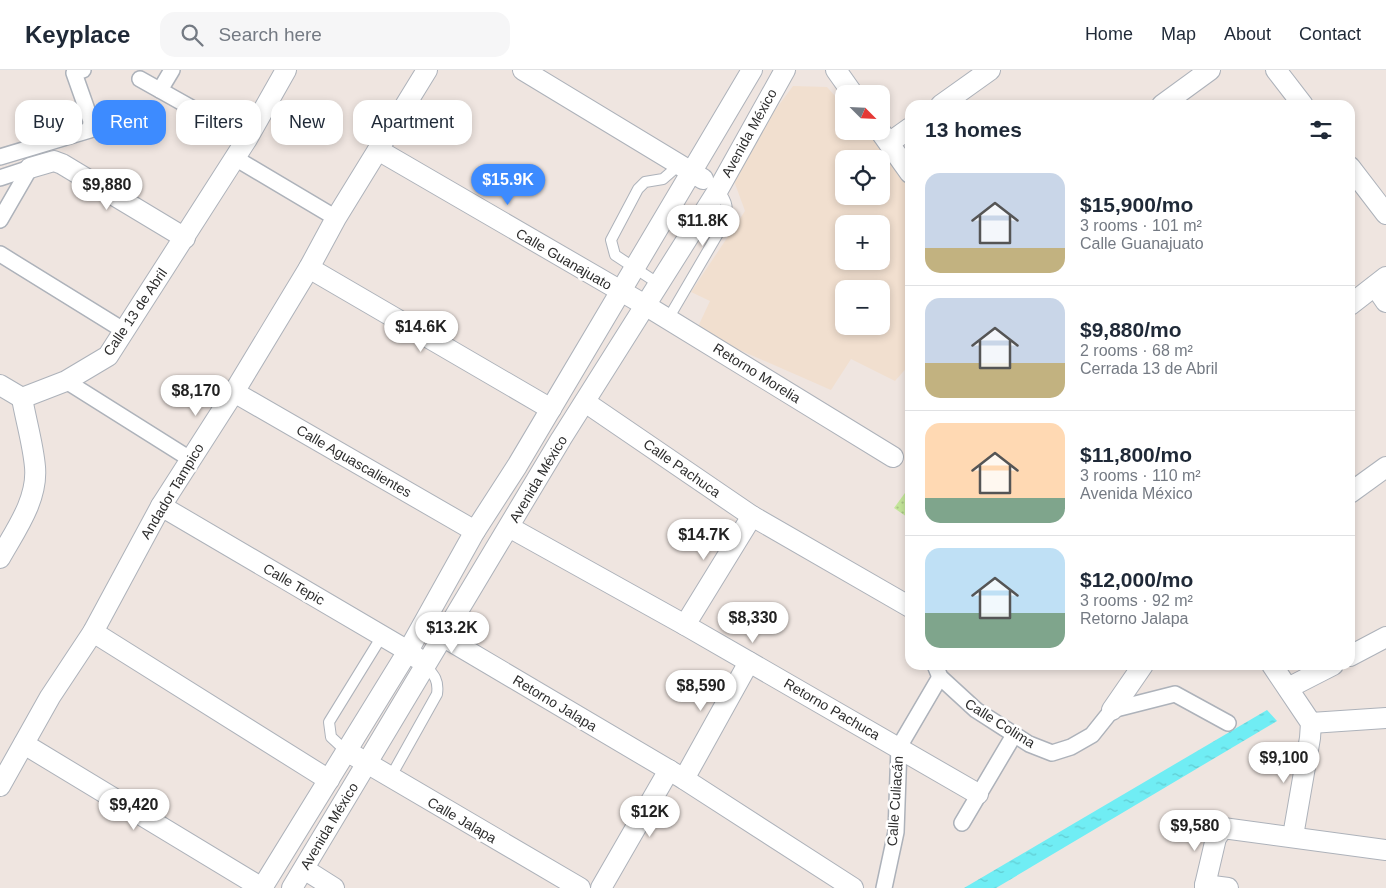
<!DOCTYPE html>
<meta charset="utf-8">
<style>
:root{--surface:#fff;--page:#f6f6f7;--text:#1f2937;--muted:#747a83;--line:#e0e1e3;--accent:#3d8bff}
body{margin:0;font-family:Arial,sans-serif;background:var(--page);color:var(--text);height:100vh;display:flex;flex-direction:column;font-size:19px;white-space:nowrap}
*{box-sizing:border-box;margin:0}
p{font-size:16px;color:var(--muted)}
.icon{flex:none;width:28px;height:28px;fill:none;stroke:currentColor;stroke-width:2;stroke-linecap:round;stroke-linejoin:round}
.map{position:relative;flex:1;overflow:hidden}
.panel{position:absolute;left:905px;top:30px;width:450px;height:570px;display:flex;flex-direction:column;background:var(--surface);border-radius:15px;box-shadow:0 2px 8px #0003}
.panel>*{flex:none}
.guide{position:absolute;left:15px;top:30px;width:475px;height:45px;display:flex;gap:10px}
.needle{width:32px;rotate:114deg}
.tools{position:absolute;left:835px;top:15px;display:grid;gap:10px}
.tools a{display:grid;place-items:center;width:55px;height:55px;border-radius:10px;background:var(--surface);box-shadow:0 2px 8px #0003;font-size:25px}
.price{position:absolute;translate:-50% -42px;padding:0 11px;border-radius:18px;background:#fff;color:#222;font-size:16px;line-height:32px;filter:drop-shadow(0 1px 2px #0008)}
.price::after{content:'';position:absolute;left:50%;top:30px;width:15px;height:11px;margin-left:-8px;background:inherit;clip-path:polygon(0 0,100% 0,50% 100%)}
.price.on{background:var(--accent);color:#fff}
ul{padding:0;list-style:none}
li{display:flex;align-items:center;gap:15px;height:125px;padding:0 20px}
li+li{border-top:1px solid var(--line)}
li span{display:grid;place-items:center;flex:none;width:140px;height:100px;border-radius:15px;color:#555}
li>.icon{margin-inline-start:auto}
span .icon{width:60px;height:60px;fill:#fffc;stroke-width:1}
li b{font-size:21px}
h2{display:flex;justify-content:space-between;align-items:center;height:60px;padding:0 20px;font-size:21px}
.tag{padding:0 18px;border-radius:15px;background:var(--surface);box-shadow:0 2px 8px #0003;font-size:18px;line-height:45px}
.tag.on{background:var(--accent);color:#fff}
header{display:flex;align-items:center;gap:30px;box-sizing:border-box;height:70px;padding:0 25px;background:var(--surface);border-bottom:1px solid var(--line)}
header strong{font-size:24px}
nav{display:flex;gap:28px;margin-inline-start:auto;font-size:18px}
.search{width:350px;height:45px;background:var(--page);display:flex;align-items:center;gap:12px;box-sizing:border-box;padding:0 18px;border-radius:15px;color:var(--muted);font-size:19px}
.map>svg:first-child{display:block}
.education{fill:#f1dfcf;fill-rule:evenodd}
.grass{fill:url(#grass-dots)}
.water{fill:url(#water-ripples)}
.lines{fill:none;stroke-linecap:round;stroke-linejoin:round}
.service-casing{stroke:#adb2ba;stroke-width:12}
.pedestrian-casing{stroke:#adb2ba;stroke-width:18}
.minor-casing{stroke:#adb2ba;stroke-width:22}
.service{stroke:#fff;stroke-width:10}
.pedestrian{stroke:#fff;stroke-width:15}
.minor{stroke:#fff;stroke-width:20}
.labels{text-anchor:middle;stroke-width:5;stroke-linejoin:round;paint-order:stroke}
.street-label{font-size:14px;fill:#2d2d2d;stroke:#fff}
</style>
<header>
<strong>Keyplace</strong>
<div class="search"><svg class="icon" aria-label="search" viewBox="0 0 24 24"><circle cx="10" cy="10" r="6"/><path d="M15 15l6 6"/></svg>Search here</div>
<nav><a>Home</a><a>Map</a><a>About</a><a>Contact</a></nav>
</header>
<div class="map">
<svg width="1386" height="818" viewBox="0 0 1386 818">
<defs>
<pattern id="grass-dots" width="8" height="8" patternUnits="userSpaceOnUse" patternTransform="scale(1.25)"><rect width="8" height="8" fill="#c5e79b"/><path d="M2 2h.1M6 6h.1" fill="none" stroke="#aac686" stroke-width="1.8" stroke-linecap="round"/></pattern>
<pattern id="water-ripples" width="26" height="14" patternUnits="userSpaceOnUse" patternTransform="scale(1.25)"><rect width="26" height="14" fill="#70edf4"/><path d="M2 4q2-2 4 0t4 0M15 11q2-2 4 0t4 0" fill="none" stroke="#61ccd2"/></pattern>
</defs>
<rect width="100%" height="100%" fill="#efe5e0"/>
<path class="education" d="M793 16 827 17 844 36V61H866L910 110V294L895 311 851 289 831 320 696 261 710 231 691 222 745 141 734 111 767 51ZM844 89H881V126H844ZM844 154H881V191H844ZM844 219H881V256H844Z"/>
<path class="grass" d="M910 416V449L894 438Z"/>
<path class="water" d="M1267 640 1277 651 996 818H964Z"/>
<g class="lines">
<defs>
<g id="service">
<path d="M659 214 615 185 611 170 638 119 645 112 663 109 679 95"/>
<path d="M668 249 723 155C729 139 728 132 718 120"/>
<path d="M346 681 331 667 329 652 382 566"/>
<path d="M390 708 437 624C439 610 434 605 425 595"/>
</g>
<g id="pedestrian">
<path d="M140 9 247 69"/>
<path d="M160 20 172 0"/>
<path d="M0 87 90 60 91 51 74 3 83 0"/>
<path d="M235 88 336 148"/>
<path d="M0 108 30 98"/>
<path d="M0 150 30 98"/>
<path d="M0 184 123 260"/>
<path d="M66 311 190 389"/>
<path d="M935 595 940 607 976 640 1029 674 1052 683 1071 677 1092 665 1112 640 1175 624 1228 653"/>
<path d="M962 753 1014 665"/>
<path d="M884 818 896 762 899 677 940 607"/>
</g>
<g id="minor">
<path d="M523 0 703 109"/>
<path d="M836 0 853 24"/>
<path d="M1276 0 1303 35"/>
<path d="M941 35 990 0"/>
<path d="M1162 35 1210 0"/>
<path d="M880 61 910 103"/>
<path d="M889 73 910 58"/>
<path d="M378 80 645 235 893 387"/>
<path d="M1350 97 1386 144"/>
<path d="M30 98 54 91 62 94 185 168"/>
<path d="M309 198 551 339"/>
<path d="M1375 216 1386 232"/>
<path d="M1350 235 1386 207"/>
<path d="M0 315 22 328"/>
<path d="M234 322 475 461"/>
<path d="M585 332 752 446 910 537"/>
<path d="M1350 423 1386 397"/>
<path d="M161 436 408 581 417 588"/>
<path d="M509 457 685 555 978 724"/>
<path d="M0 488C15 461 38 430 35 397 33 374 26 351 22 328L66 311 108 286 247 69 286 0"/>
<path d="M685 555 752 446"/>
<path d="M93 562 329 710"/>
<path d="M442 566 684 709 853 818"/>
<path d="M1350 586 1386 567"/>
<path d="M1272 595 1311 653 1310 668 1293 766"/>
<path d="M1288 618 1333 595"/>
<path d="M1112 640 1143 595"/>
<path d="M1311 653 1386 648"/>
<path d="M24 674 262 818"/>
<path d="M355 686 580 818"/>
<path d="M684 709 749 592"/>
<path d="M0 716 50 627 93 562 161 436 234 322 309 198 336 148 427 0"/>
<path d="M304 799 334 818"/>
<path d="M1205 815 1216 768 1223 758 1386 780"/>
<path d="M262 818 408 581 475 461 517 396 752 0"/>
<path d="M292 818 561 369 718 120 785 0"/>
<path d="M601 818 669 700"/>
<path d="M1205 818V815L1228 818"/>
</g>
</defs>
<use href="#service" class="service-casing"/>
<use href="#pedestrian" class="pedestrian-casing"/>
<use href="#minor" class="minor-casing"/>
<use href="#service" class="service"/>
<use href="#pedestrian" class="pedestrian"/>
<use href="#minor" class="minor"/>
</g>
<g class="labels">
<g class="street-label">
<text transform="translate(749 63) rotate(-61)" y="5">Avenida México</text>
<text transform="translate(564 189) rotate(30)" y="5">Calle Guanajuato</text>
<text transform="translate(135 242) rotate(-56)" y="5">Calle 13 de Abril</text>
<text transform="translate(757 303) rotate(32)" y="5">Retorno Morelia</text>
<text transform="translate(354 391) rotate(30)" y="5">Calle Aguascalientes</text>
<text transform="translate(682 398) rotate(35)" y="5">Calle Pachuca</text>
<text transform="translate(538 409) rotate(-59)" y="5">Avenida México</text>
<text transform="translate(172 421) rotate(-59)" y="5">Andador Tampico</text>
<text transform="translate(294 514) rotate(30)" y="5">Calle Tepic</text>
<text transform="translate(555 633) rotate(31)" y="5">Retorno Jalapa</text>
<text transform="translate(832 639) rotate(30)" y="5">Retorno Pachuca</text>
<text transform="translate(1000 653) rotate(32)" y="5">Calle Colima</text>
<text transform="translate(895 731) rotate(-86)" y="5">Calle Culiacán</text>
<text transform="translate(462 750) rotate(30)" y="5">Calle Jalapa</text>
<text transform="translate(329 756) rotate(-59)" y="5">Avenida México</text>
</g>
</g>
</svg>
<div class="tools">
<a><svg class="needle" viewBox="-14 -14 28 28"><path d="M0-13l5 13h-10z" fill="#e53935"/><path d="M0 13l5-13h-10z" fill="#747a83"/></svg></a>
<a><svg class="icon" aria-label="locate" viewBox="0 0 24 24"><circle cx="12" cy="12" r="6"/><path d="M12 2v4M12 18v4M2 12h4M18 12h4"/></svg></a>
<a>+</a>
<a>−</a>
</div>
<b class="price on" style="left:508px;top:136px">$15.9K</b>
<b class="price" style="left:107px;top:141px">$9,880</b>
<b class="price" style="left:703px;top:177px">$11.8K</b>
<b class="price" style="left:421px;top:283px">$14.6K</b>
<b class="price" style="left:196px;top:347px">$8,170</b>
<b class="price" style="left:704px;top:491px">$14.7K</b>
<b class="price" style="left:753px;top:574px">$8,330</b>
<b class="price" style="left:452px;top:584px">$13.2K</b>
<b class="price" style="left:701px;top:642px">$8,590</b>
<b class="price" style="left:1284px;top:714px">$9,100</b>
<b class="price" style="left:134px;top:761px">$9,420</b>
<b class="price" style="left:650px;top:768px">$12K</b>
<b class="price" style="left:1195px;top:782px">$9,580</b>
<div class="guide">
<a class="tag">Buy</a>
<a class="tag on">Rent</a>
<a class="tag">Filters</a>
<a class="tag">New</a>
<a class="tag">Apartment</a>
</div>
<section class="panel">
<h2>13 homes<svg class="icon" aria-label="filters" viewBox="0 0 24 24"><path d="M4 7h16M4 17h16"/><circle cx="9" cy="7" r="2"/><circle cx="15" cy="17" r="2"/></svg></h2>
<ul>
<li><span style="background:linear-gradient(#c9d6e8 75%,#c2b280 0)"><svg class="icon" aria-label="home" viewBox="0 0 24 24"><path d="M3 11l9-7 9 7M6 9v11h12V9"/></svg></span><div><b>$15,900/mo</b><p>3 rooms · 101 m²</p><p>Calle Guanajuato</p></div></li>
<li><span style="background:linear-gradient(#c9d6e8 65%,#c2b280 0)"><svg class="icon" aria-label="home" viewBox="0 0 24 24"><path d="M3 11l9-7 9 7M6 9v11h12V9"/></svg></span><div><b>$9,880/mo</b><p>2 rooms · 68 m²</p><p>Cerrada 13 de Abril</p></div></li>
<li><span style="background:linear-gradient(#ffd9b3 75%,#7fa58c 0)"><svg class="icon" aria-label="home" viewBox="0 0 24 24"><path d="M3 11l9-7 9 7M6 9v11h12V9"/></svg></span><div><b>$11,800/mo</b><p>3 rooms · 110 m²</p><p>Avenida México</p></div></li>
<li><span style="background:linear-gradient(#bfe0f5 65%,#7fa58c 0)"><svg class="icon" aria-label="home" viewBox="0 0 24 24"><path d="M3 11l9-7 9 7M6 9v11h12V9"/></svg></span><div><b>$12,000/mo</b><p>3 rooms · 92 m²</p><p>Retorno Jalapa</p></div></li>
</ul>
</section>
</div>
